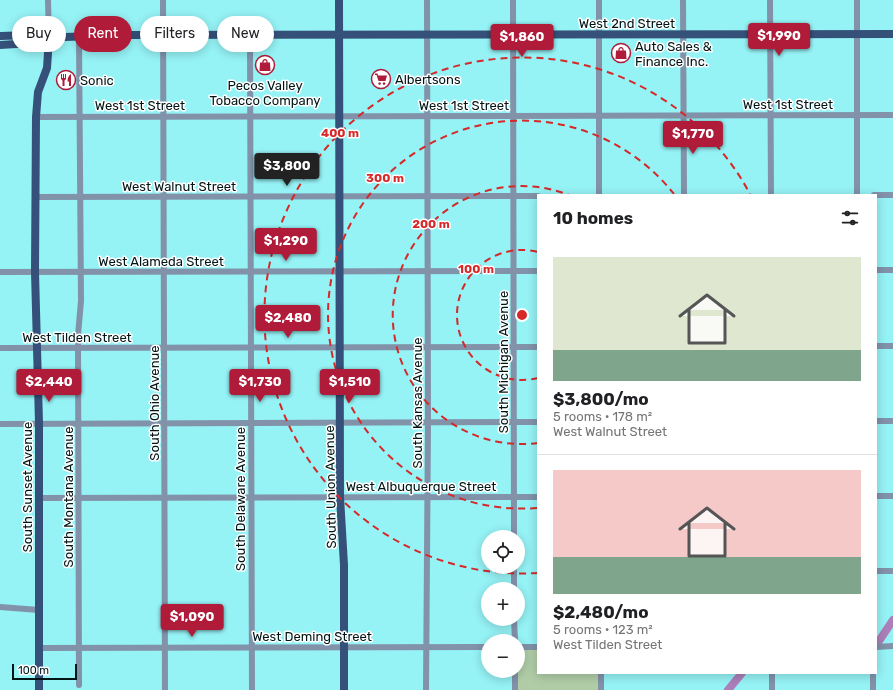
<!DOCTYPE html>
<meta charset="utf-8">
<style>
:root{--surface:#fff;--page:#f6f6f6;--text:#202124;--muted:#757577;--line:#e0e0e0;--accent:#af1b38}
body{margin:0;font-family:Rubik,sans-serif;background:var(--page);color:var(--text);height:100vh;display:flex;flex-direction:column;font-size:15px;white-space:nowrap}
*{box-sizing:border-box;margin:0}
p{font-size:13px;color:var(--muted)}
.icon{flex:none;width:22px;height:22px;fill:none;stroke:currentColor;stroke-width:2;stroke-linecap:round;stroke-linejoin:round}
.map{position:relative;flex:1;overflow:hidden}
.sheet{position:absolute;left:537px;top:194px;width:340px;height:480px;display:flex;flex-direction:column;background:var(--surface);border-radius:0px;box-shadow:0 2px 10px #0003}
.sheet>*{flex:none}
.hud{position:absolute;left:12px;top:16px;width:380px;height:36px;display:flex;gap:8px}
.controls{position:absolute;left:481px;top:530px;display:grid;gap:8px}
.controls a{display:grid;place-items:center;width:44px;height:44px;border-radius:50%;background:var(--surface);box-shadow:0 2px 10px #0003;font-size:20px}
.scale{position:absolute;left:12px;bottom:10px;width:65px;box-sizing:border-box;padding-left:4px;border:2px solid #001516;border-top:0;font-size:11px;line-height:14px;white-space:nowrap;color:#001516;-webkit-text-stroke:3px #fff;paint-order:stroke}
.price{position:absolute;translate:-50% -34px;padding:0 9px;border-radius:4px;background:var(--accent);color:#fff;font-size:13px;line-height:26px;filter:drop-shadow(0 1px 2px #0008)}
.price::after{content:'';position:absolute;left:50%;top:24px;width:12px;height:9px;margin-left:-6px;background:inherit;clip-path:polygon(0 0,100% 0,50% 100%)}
.price.selected{background:#222;color:#fff}
ul{padding:0;list-style:none}
li{display:grid;align-content:center;gap:8px;height:212px;padding:0 16px}
li+li{border-top:1px solid var(--line)}
li span{display:grid;place-items:center;height:124px;border-radius:0px;color:#555}
li>.icon{margin-inline-start:auto}
span .icon{width:72px;height:72px;fill:#fffc;stroke-width:1}
li b{font-size:17px}
h2{display:flex;justify-content:space-between;align-items:center;height:48px;padding:0 16px;font-size:17px}
.tag{padding:0 14px;border-radius:18px;background:var(--surface);box-shadow:0 2px 10px #0003;font-size:14px;line-height:36px}
.tag.selected{background:var(--accent);color:#fff}
.map>svg:first-child{display:block}
.green{fill:#b0cca7}
.lines{fill:none;stroke-linecap:round;stroke-linejoin:round}
.river{stroke:#ac7fba;stroke-width:8}
.minor{stroke:#8192a9;stroke-width:6}
.major{stroke:#355179;stroke-width:8}
.ring{fill:none;stroke:#d62828;stroke-width:2;stroke-dasharray:7 5}
.labels{text-anchor:middle;stroke-width:3;stroke-linejoin:round;paint-order:stroke}
.street-label{font-size:13px;fill:#001516;stroke:#fff}
.poi-label{font-size:13px;fill:#001516;stroke:#fff;text-anchor:start}
.centre{fill:#d62828;stroke:#fff;stroke-width:2}
.ring-label{font-size:12px;text-anchor:middle;font-weight:bold;fill:#d62828;stroke:#fff;stroke-width:3;stroke-linejoin:round;paint-order:stroke}
</style>
<div class="map">
<svg width="893" height="690" viewBox="0 0 893 690">
<rect width="100%" height="100%" fill="#95f2f5"/>
<path class="green" d="M518 649H538V673H599V690H516L518 671Z"/>
<g class="lines">
<g class="river">
<path d="M879 641 893 620"/>
<path d="M728 690 742 673"/>
</g>
<g class="minor">
<path d="M48 0 49 38"/>
<path d="M163 0 165 690"/>
<path d="M513 0 514 537"/>
<path d="M599 0V195"/>
<path d="M683 0 684 195"/>
<path d="M770 0 771 195"/>
<path d="M857 0V195"/>
<path d="M250 35 252 690"/>
<path d="M36 117 893 115"/>
<path d="M874 195H893"/>
<path d="M36 197 538 196"/>
<path d="M876 270H893"/>
<path d="M0 272 538 271"/>
<path d="M876 346H893"/>
<path d="M0 348 538 347"/>
<path d="M876 421H893"/>
<path d="M0 424 538 422"/>
<path d="M876 496H893"/>
<path d="M40 498 538 497"/>
<path d="M514 567V589"/>
<path d="M876 571H893"/>
<path d="M0 607 39 610"/>
<path d="M514 619 515 641"/>
<path d="M518 647H538"/>
<path d="M876 647 893 646"/>
<path d="M39 648 488 647"/>
<path d="M515 671V690"/>
<path d="M601 673V690"/>
<path d="M873 673V690"/>
<path d="M79 685 78 335 81 301 79 36"/>
<path d="M426 690 428 422 427 0"/>
<path d="M772 690V673"/>
</g>
<g class="major">
<path d="M339 0 340 497 344 565V690"/>
<path d="M0 36 33 35 48 38"/>
<path d="M0 45 32 43 49 38 65 37 121 35 893 34"/>
<path d="M39 690V423L35 272 36 117 38 92 47 68 49 38"/>
</g>
</g>
<g class="ring">
<path d="M538 378A65 65 0 1 1 538 252"/>
<path d="M538 443A129 129 0 1 1 569 195"/>
<path d="M537 508A194 194 0 1 1 674 194"/>
<path d="M538 573A258 258 0 1 1 750 194"/>
</g>
<defs>
<symbol id="shop-ring" viewBox="-11 -11 22 22"><circle r="9.5" fill="#fff" stroke="#af1b38" stroke-width="1.5"/><path d="M-5-2.5h2.3a2.7 3.5 0 0 1 5.4 0H5L5.5 6h-11ZM-1.5-2.5h3a1.5 2.3 0 0 0-3 0Z" fill="#af1b38"/></symbol>
<symbol id="supermarket-ring" viewBox="-11 -11 22 22"><circle r="9.5" fill="#fff" stroke="#af1b38" stroke-width="1.5"/><path d="M-6-5.5h2.5l.6 2H6L4.5 2H-2.5L-4.4-4H-6ZM-1.5 3.2a1.3 1.3 0 1 0 .1 0ZM3 3.2a1.3 1.3 0 1 0 .1 0Z" fill="#af1b38"/></symbol>
<symbol id="restaurant-ring" viewBox="-11 -11 22 22"><circle r="9.5" fill="#fff" stroke="#af1b38" stroke-width="1.5"/><path d="M-5-6h1v4h1v-4h1v4h1v-4h1v5L-1.5 .5V6h-2V.5L-5-1ZM5-6V6H3V1.5H1.5Q1.5-4 5-6Z" fill="#af1b38"/></symbol>
</defs>
<g fill-rule="evenodd">
<use href="#shop-ring" x="610" y="42" width="22" height="22"/>
<use href="#shop-ring" x="254" y="54" width="22" height="22"/>
<use href="#supermarket-ring" x="370" y="68" width="22" height="22"/>
<use href="#restaurant-ring" x="55" y="69" width="22" height="22"/>
</g>
<g class="labels">
<g class="street-label">
<text x="627" y="28">West 2nd Street</text>
<text x="788" y="109">West 1st Street</text>
<text x="140" y="110">West 1st Street</text>
<text x="464" y="110">West 1st Street</text>
<text x="179" y="191">West Walnut Street</text>
<text x="161" y="266">West Alameda Street</text>
<text x="77" y="342">West Tilden Street</text>
<text transform="translate(503 362) rotate(-90)" y="5">South Michigan Avenue</text>
<text transform="translate(154 403) rotate(-90)" y="5">South Ohio Avenue</text>
<text transform="translate(417 403) rotate(-90)" y="5">South Kansas Avenue</text>
<text x="421" y="491">West Albuquerque Street</text>
<text transform="translate(27 487) rotate(-90)" y="5">South Sunset Avenue</text>
<text transform="translate(330 487) rotate(-91)" y="5">South Union Avenue</text>
<text transform="translate(68 497) rotate(-90)" y="5">South Montana Avenue</text>
<text transform="translate(240 499) rotate(-90)" y="5">South Delaware Avenue</text>
<text x="312" y="641">West Deming Street</text>
</g>
<g class="poi-label">
<text x="635" y="51">Auto Sales &amp;<tspan x="635" dy="15">Finance Inc.</tspan></text>
<text x="395" y="84">Albertsons</text>
<text x="80" y="85">Sonic</text>
<text x="265" y="90" text-anchor="middle">Pecos Valley<tspan x="265" dy="15">Tobacco Company</tspan></text>
</g>
</g>
<circle cx="522" cy="315" r="6" class="centre"/>
<g class="ring-label">
<text x="340" y="137">400 m</text>
<text x="385" y="182">300 m</text>
<text x="431" y="228">200 m</text>
<text x="476" y="273">100 m</text>
</g>
</svg>
<div class="controls">
<a><svg class="icon" aria-label="locate" viewBox="0 0 24 24"><circle cx="12" cy="12" r="6"/><path d="M12 2v4M12 18v4M2 12h4M18 12h4"/></svg></a>
<a>+</a>
<a>−</a>
</div>
<div class="scale">100 m</div>
<b class="price" style="left:779px;top:57px">$1,990</b>
<b class="price" style="left:522px;top:58px">$1,860</b>
<b class="price" style="left:693px;top:155px">$1,770</b>
<b class="price selected" style="left:287px;top:187px">$3,800</b>
<b class="price" style="left:286px;top:262px">$1,290</b>
<b class="price" style="left:288px;top:339px">$2,480</b>
<b class="price" style="left:49px;top:403px">$2,440</b>
<b class="price" style="left:260px;top:403px">$1,730</b>
<b class="price" style="left:350px;top:403px">$1,510</b>
<b class="price" style="left:192px;top:638px">$1,090</b>
<div class="hud">
<a class="tag">Buy</a>
<a class="tag selected">Rent</a>
<a class="tag">Filters</a>
<a class="tag">New</a>
</div>
<section class="sheet">
<h2>10 homes<svg class="icon" aria-label="filters" viewBox="0 0 24 24"><path d="M4 7h16M4 17h16"/><circle cx="9" cy="7" r="2"/><circle cx="15" cy="17" r="2"/></svg></h2>
<ul>
<li><span style="background:linear-gradient(#dfe7d0 75%,#7fa58c 0)"><svg class="icon" aria-label="home" viewBox="0 0 24 24"><path d="M3 11l9-7 9 7M6 9v11h12V9"/></svg></span><div><b>$3,800/mo</b><p>5 rooms · 178 m²</p><p>West Walnut Street</p></div></li>
<li><span style="background:linear-gradient(#f6c9c9 70%,#7fa58c 0)"><svg class="icon" aria-label="home" viewBox="0 0 24 24"><path d="M3 11l9-7 9 7M6 9v11h12V9"/></svg></span><div><b>$2,480/mo</b><p>5 rooms · 123 m²</p><p>West Tilden Street</p></div></li>
</ul>
</section>
</div>
